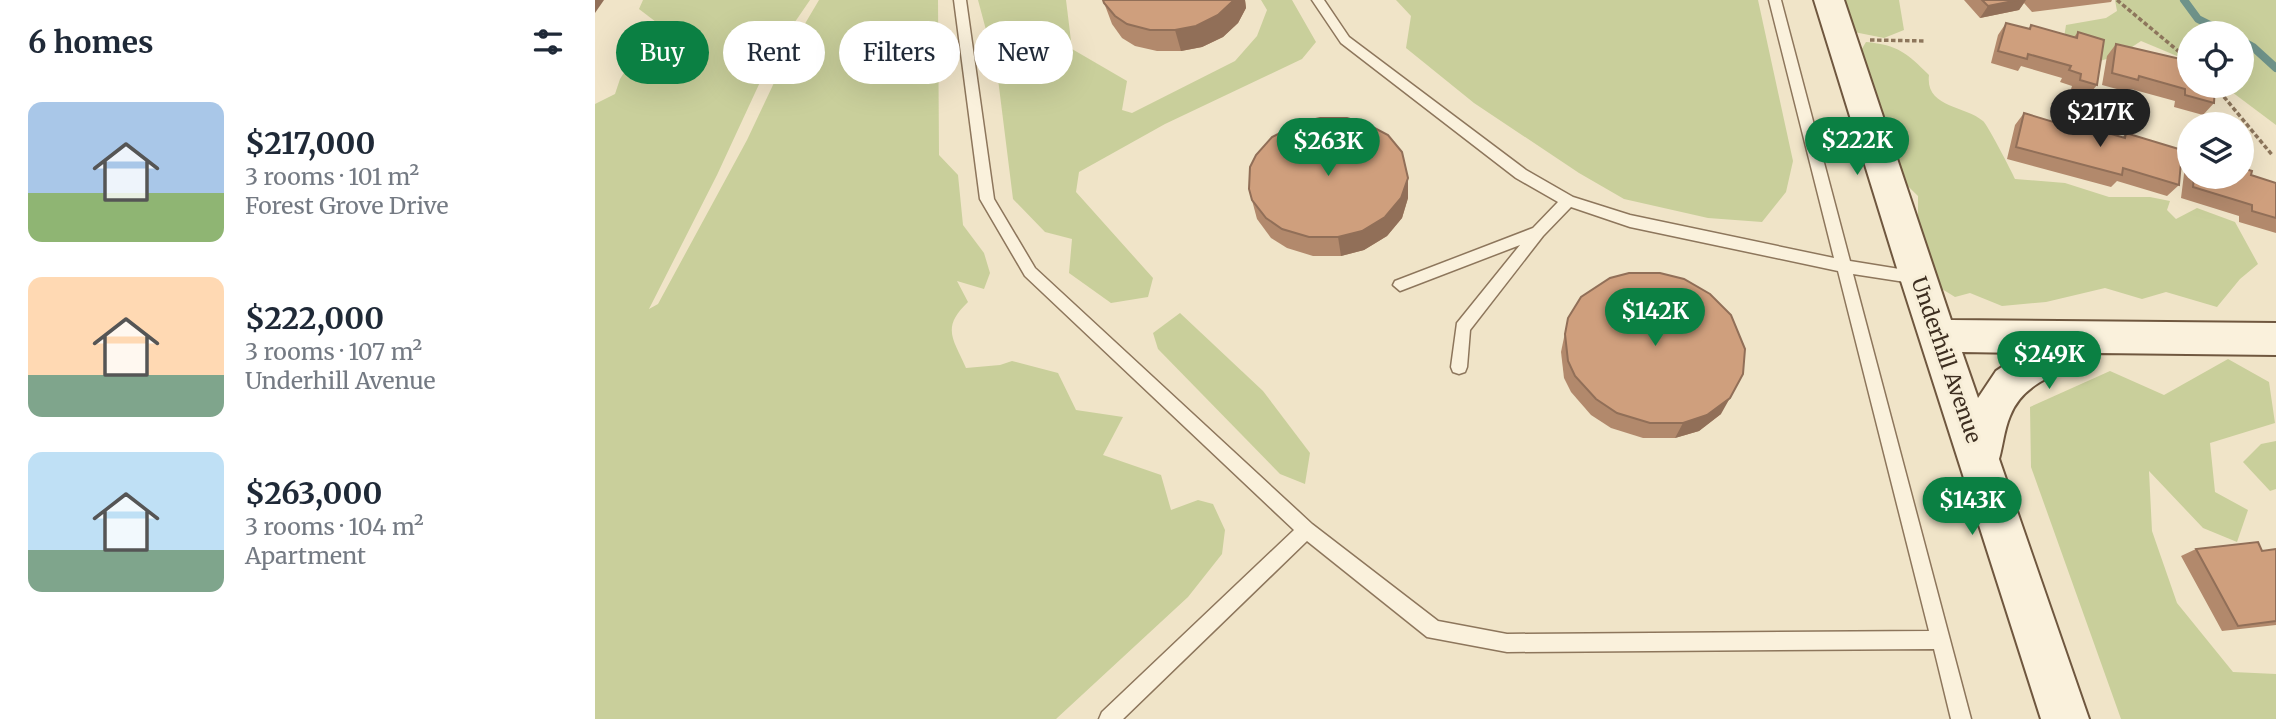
<!DOCTYPE html>
<meta charset="utf-8">
<style>
:root{--surface:#fff;--page:#f2f2f3;--text:#1f2937;--muted:#747a83;--accent:#0b8043}
body{margin:0;font-family:Merriweather,serif;background:var(--page);color:var(--text);height:100vh;display:flex;flex-direction:column;font-size:26px;white-space:nowrap}
*{box-sizing:border-box;margin:0}
p{font-size:23px;color:var(--muted)}
.icon{flex:none;width:38px;height:38px;fill:none;stroke:currentColor;stroke-width:2;stroke-linecap:round;stroke-linejoin:round}
.map{position:relative;flex:1;overflow:hidden}
.sheet{display:flex;flex-direction:column;background:var(--surface);width:595px}
.sheet>*{flex:none}
.guide{position:absolute;left:21px;top:21px;width:665px;height:63px;display:flex;gap:14px}
.controls{position:absolute;left:1582px;top:21px;display:grid;gap:14px}
.controls a{display:grid;place-items:center;width:77px;height:77px;border-radius:50%;background:var(--surface);box-shadow:0 7px 28px #0002;font-size:35px}
.price{position:absolute;translate:-50% -60px;padding:0 16px;border-radius:24px;background:var(--accent);color:#fff;font-size:23px;line-height:46px;filter:drop-shadow(0 2px 4px #0008)}
.price::after{content:'';position:absolute;left:50%;top:42px;width:21px;height:16px;margin-left:-10px;background:inherit;clip-path:polygon(0 0,100% 0,50% 100%)}
.price.on{background:#222;color:#fff}
ul{padding:0;list-style:none}
li{display:flex;align-items:center;gap:21px;height:175px;padding:0 28px}
li span{display:grid;place-items:center;flex:none;width:196px;height:140px;border-radius:14px;color:#555}
li>.icon{margin-inline-start:auto}
span .icon{width:84px;height:84px;fill:#fffc;stroke-width:1}
li b{font-size:30px}
h2{display:flex;justify-content:space-between;align-items:center;height:84px;padding:0 28px;font-size:30px}
.tag{padding:0 24px;border-radius:32px;background:var(--surface);box-shadow:0 7px 28px #0002;font-size:24px;line-height:63px}
.tag.on{background:var(--accent);color:#fff}
main{display:flex;flex:1;min-height:0}
.map>svg:first-child{display:block}
.green{fill:#c9cf9b}
.lines{fill:none;stroke-linecap:round;stroke-linejoin:round}
.stream{stroke:#6f938a;stroke-width:8}
.lane-casing{stroke:#8d765c;stroke-width:3}
.secondary-casing{stroke:#6f573f;stroke-width:4}
.path{stroke:#8d765c;stroke-width:3.5;stroke-dasharray:4.5 2.5;stroke-linecap:butt}
.lane{fill:#faf1dc;fill-rule:evenodd}
.secondary{fill:#faf1dc;fill-rule:evenodd}
.wall{fill:#b2896c}
.shaded-wall{fill:#916f58}
.building{fill:#cf9f7d;stroke:#916f58;stroke-width:2}
.labels{text-anchor:middle;stroke-width:6;stroke-linejoin:round;paint-order:stroke}
.street-label{font-size:21px;fill:#3d2e20;stroke:#f7eed8}
</style>
<main>
<section class="sheet">
<h2>6 homes<svg class="icon" aria-label="filters" viewBox="0 0 24 24"><path d="M4 7h16M4 17h16"/><circle cx="9" cy="7" r="2"/><circle cx="15" cy="17" r="2"/></svg></h2>
<ul>
<li><span style="background:linear-gradient(#a9c7e8 65%,#8fb573 0)"><svg class="icon" aria-label="home" viewBox="0 0 24 24"><path d="M3 11l9-7 9 7M6 9v11h12V9"/></svg></span><div><b>$217,000</b><p>3 rooms · 101 m²</p><p>Forest Grove Drive</p></div></li>
<li><span style="background:linear-gradient(#ffd9b3 70%,#7fa58c 0)"><svg class="icon" aria-label="home" viewBox="0 0 24 24"><path d="M3 11l9-7 9 7M6 9v11h12V9"/></svg></span><div><b>$222,000</b><p>3 rooms · 107 m²</p><p>Underhill Avenue</p></div></li>
<li><span style="background:linear-gradient(#bfe0f5 70%,#7fa58c 0)"><svg class="icon" aria-label="home" viewBox="0 0 24 24"><path d="M3 11l9-7 9 7M6 9v11h12V9"/></svg></span><div><b>$263,000</b><p>3 rooms · 104 m²</p><p>Apartment</p></div></li>
</ul>
</section>
<div class="map">
<svg width="1681" height="719" viewBox="0 0 1681 719">
<rect width="100%" height="100%" fill="#f0e4c8"/>
<g class="green">
<path d="M48 0H215L178 54 122 175 54 309 63 304 152 140 195 49 224 0H343L344 155 363 175 368 225 389 253 395 273 389 289 362 281 373 302C346 328 358 338 371 368L405 365 417 361 463 373 481 410 528 417 508 455 566 475 576 510 603 500 618 504 630 530 627 554 593 597 461 719H0V104L20 94 25 79 61 22 44 9Z"/>
<path d="M383 0H471L477 49 532 81 527 110 537 113 640 61 662 36 672 10 666 0H697L721 42 707 59 570 124 484 172 481 192 558 278 553 297 516 303 474 273 477 239 450 232 418 199 402 71Z"/>
<path d="M801 0H1163L1198 161 1191 192 1167 222 1113 218 1029 199 984 173 879 103 811 48 816 16Z"/>
<path d="M1249 0H1304L1309 30 1289 38 1259 32 1253 22Z"/>
<path d="M1520 0H1681V125L1629 86H1647V33H1594V61L1546 41 1525 55 1498 63 1469 38 1471 25 1511 18 1522 11Z"/>
<path d="M1271 42C1303 45 1312 53 1334 75 1330 108 1370 105 1388 121 1392 124 1417 172 1420 179L1470 183 1514 197H1555L1575 201 1572 210 1581 219 1602 208 1640 222 1663 264 1645 279 1622 307 1571 292 1547 299 1510 288 1451 302 1407 306 1375 293 1360 297 1347 289 1323 238V196L1287 161 1265 52Z"/>
<path d="M585 313 668 391 715 453 710 484 685 474 563 349 558 333Z"/>
<path d="M1633 359 1674 382 1680 423 1615 443 1620 492 1653 510 1642 542 1608 528 1554 471 1557 531 1582 603 1638 672 1681 674V719H1526L1436 467 1435 407 1515 371 1569 395Z"/>
<path d="M1681 441V489L1675 491 1648 462 1666 444Z"/>
</g>
<g class="lines">
<g class="stream">
<path d="M1589 0 1603 19 1631 33"/>
<path d="M1647 41 1658 47 1681 68"/>
</g>
<defs>
<path id="lane" d="M359 0H371L399 199 440 268 717 524 843 621 912 634 1334 631 1243 271 1035 227 976 207 948 236 875 330 872 367 870 372 864 374 858 372 856 367 862 323 925 245 805 291 798 285 800 281 938 228 963 202 921 178 746 43 717 0H729L754 37 931 170 978 197 1035 215 1239 258 1174 0H1186L1255 261 1323 272 1330 278 1323 284 1258 274 1376 719H1356L1339 649 912 652 832 637 712 541 528 719H504L507 712 699 530 430 276 385 199Z"/>
<path id="secondary" d="M1219 0H1249L1356 320 1681 323V355L1504 353 1502 359C1469 371 1429 380 1415 416 1409 430 1408 445 1404 459L1494 719H1446L1305 278ZM1367 352 1428 353 1401 371 1383 398Z"/>
</defs>
<use href="#lane" class="lane-casing"/>
<use href="#secondary" class="secondary-casing"/>
<g class="path">
<path d="M1522 0 1594 60"/>
<path d="M1275 40 1331 41"/>
<path d="M1620 86 1678 156"/>
</g>
<use href="#lane" class="lane"/>
<use href="#secondary" class="secondary"/>
</g>
<g class="wall">
<path d="M508 0H650L651 8 643 23 628 37 607 47 586 51H562L540 46 527 38 517 24Z"/>
<path d="M1369 0H1517L1516 2 1437 12 1429 3 1424 10 1385 18Z"/>
<path d="M1411 23 1434 29 1436 25 1479 37 1483 32 1502 85 1492 97 1475 92 1477 86 1465 82 1467 78 1426 66 1423 71 1396 63 1403 35Z"/>
<path d="M1521 44 1619 103 1608 115 1579 107 1580 101 1536 89 1533 92 1507 85 1512 56Z"/>
<path d="M1429 113 1475 127 1478 123 1527 138 1531 133 1584 185 1572 196 1522 181 1516 187 1412 159 1420 125Z"/>
<path d="M1594 161V177H1647L1656 175 1681 183V233L1644 222V216L1586 198 1590 166Z"/>
<path d="M813 178V198L807 218 792 236 769 250 746 256H718L692 248 676 238 662 219 654 189Z"/>
<path d="M973 318 1126 414 1104 431 1080 438H1048L1016 428 996 415 976 392 969 378 966 352Z"/>
<path d="M1601 549 1667 551 1681 549V625L1627 631 1586 556Z"/>
</g>
<g class="shaded-wall">
<path d="M0 0H9L0 13Z"/>
<path d="M639 0H650L651 8 643 23 628 37 607 47 586 51 580 30Z"/>
<path d="M1423 0H1431L1424 10 1385 18 1393 6Z"/>
<path d="M813 178V198L807 218 792 236 769 250 746 256 743 237Z"/>
<path d="M1135 398 1126 414 1104 431 1080 438 1088 423Z"/>
</g>
<g class="building">
<path d="M508 0H639L623 15 601 26 580 30H555L532 24 520 16 509 3Z"/>
<path d="M1387 0H1423L1393 6Z"/>
<path d="M1411 23 1435 29 1436 25 1482 38 1483 32 1509 40 1502 85 1485 80 1486 74 1474 70 1476 66 1433 54 1432 59 1403 51Z"/>
<path d="M1521 44 1594 61V86H1620L1619 103 1590 95V89L1544 76 1543 80 1517 73Z"/>
<path d="M1429 113 1478 128V123L1530 138 1531 133 1587 150 1584 185 1528 168 1527 175 1421 147Z"/>
<path d="M725 118H752L772 124 793 135 807 152 813 178 806 198 790 217 767 231 743 237H714L687 229 671 218 657 200 654 189 655 167 661 155 677 137 707 122Z"/>
<path d="M1647 168 1657 171 1656 175 1681 183V218L1657 211V205L1598 187 1599 177H1647Z"/>
<path d="M1034 273H1065L1089 279 1115 294 1136 315 1150 349 1148 374 1135 398 1112 415 1088 423H1055L1022 413 1001 399 980 376 973 361 970 334 973 318 986 297 1015 278Z"/>
<path d="M1663 542 1667 551 1681 549V621L1643 626 1601 549Z"/>
</g>
<g class="labels">
<g class="street-label">
<text transform="translate(1351 360) rotate(71)" y="7">Underhill Avenue</text>
</g>
</g>
</svg>
<div class="controls">
<a><svg class="icon" aria-label="locate" viewBox="0 0 24 24"><circle cx="12" cy="12" r="6"/><path d="M12 2v4M12 18v4M2 12h4M18 12h4"/></svg></a>
<a><svg class="icon" aria-label="layers" viewBox="0 0 24 24"><path d="M12 4l9 5-9 5-9-5zM3 14l9 5 9-5"/></svg></a>
</div>
<b class="price on" style="left:1505px;top:149px">$217K</b>
<b class="price" style="left:1262px;top:177px">$222K</b>
<b class="price" style="left:733px;top:178px">$263K</b>
<b class="price" style="left:1060px;top:348px">$142K</b>
<b class="price" style="left:1454px;top:391px">$249K</b>
<b class="price" style="left:1377px;top:537px">$143K</b>
<div class="guide">
<a class="tag on">Buy</a>
<a class="tag">Rent</a>
<a class="tag">Filters</a>
<a class="tag">New</a>
</div>
</div>
</main>
